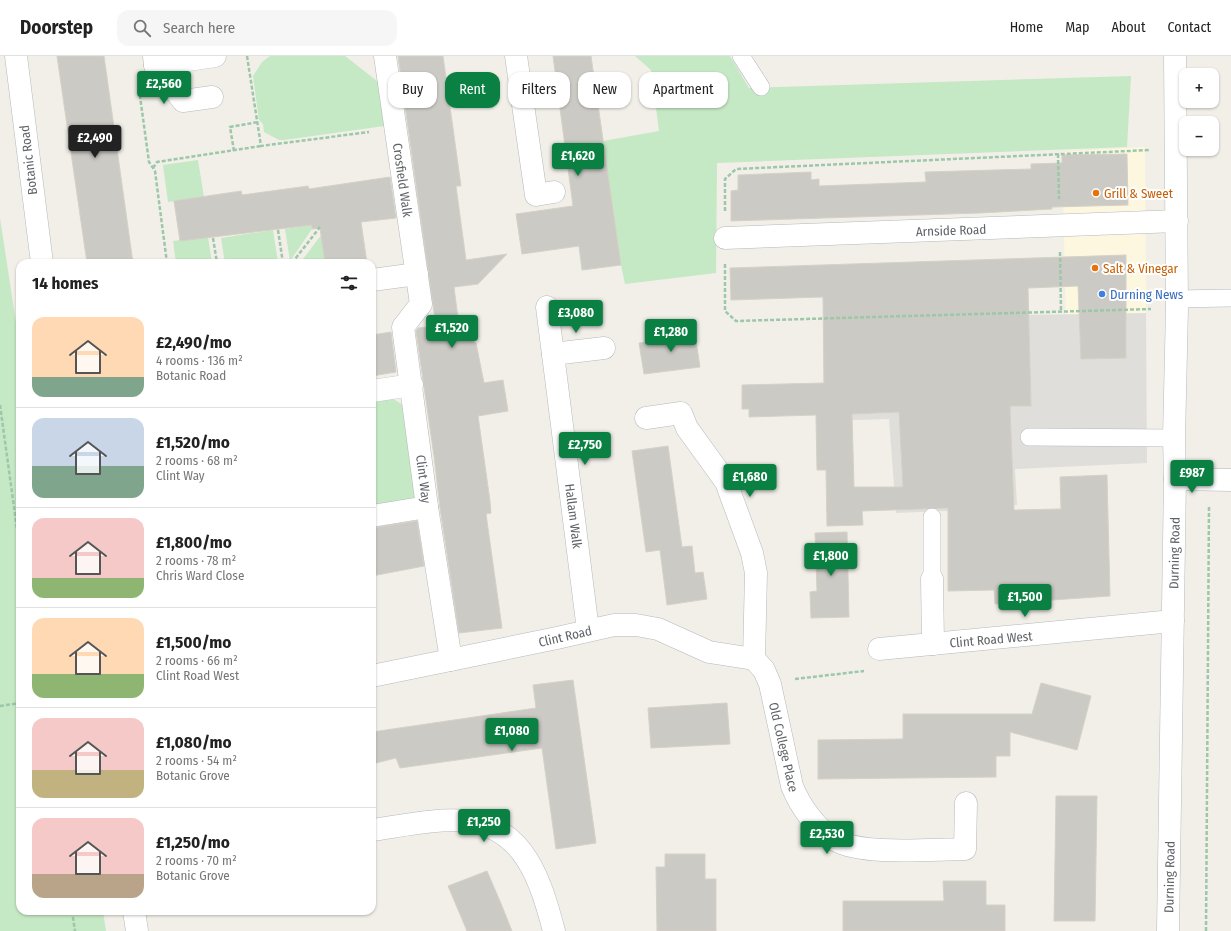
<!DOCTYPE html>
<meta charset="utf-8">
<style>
:root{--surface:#fff;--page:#f6f6f6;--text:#222;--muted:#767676;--line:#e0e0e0;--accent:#0b8043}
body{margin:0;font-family:"Fira Sans Condensed",sans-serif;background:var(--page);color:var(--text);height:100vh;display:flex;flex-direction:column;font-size:15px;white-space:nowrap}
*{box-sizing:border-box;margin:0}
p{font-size:13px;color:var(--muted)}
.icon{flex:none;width:22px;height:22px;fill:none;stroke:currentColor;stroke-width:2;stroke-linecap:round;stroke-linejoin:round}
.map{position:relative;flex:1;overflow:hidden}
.panel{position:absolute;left:16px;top:203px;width:360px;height:656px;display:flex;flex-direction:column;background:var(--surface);border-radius:12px;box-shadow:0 1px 3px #0004}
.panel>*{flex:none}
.guide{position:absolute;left:388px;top:16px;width:380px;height:36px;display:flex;gap:8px}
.controls{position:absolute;left:1179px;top:12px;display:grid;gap:8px}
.controls a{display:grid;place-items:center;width:40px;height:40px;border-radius:8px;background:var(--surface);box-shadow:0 1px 3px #0004;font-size:20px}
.price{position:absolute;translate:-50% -34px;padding:0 9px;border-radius:4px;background:var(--accent);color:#fff;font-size:13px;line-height:26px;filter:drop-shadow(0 1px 2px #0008)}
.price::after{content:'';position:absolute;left:50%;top:24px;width:12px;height:9px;margin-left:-6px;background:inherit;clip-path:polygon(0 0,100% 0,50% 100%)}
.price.active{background:#222;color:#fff}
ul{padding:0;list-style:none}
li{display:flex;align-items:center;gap:12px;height:100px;padding:0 16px}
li+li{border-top:1px solid var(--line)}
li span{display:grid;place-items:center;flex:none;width:112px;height:80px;border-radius:12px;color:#555}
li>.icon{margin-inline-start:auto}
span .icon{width:48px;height:48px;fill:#fffc;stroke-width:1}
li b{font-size:17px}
h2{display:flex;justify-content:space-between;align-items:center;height:48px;padding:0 16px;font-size:17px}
.tag{padding:0 14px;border-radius:12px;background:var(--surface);box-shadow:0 1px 3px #0004;font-size:14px;line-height:36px}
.tag.active{background:var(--accent);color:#fff}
header{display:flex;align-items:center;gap:24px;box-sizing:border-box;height:56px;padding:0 20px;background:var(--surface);border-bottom:1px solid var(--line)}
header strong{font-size:19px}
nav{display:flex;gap:22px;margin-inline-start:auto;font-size:14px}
.search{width:280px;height:36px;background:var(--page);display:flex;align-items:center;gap:10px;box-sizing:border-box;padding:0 14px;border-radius:12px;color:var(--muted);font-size:15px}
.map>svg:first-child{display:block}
.commercial{fill:#fef7e0}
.industrial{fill:#e0deda}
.green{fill:#c5e8c5}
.building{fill:#cccac5;stroke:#d6d1c6;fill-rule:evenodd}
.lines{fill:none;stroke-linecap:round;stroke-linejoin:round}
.service-casing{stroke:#b5b8bc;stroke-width:18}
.pedestrian-casing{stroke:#b5b8bc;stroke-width:23}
.minor-casing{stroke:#b5b8bc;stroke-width:23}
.secondary-casing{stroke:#b6babf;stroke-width:23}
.path{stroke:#9cc7a9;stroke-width:2.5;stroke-dasharray:4 2;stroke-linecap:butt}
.service{stroke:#fff;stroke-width:17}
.pedestrian{stroke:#fff;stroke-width:22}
.minor{stroke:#fff;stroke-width:22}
.secondary{stroke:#fff;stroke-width:22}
.food-dot{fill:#e8710a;stroke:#fff;stroke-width:1.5}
.shop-dot{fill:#3f7fe0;stroke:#fff;stroke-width:1.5}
.labels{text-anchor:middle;stroke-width:4;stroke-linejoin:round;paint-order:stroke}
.street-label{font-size:13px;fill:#5f6368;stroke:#fff}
.food-label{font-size:13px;fill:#c56008;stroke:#fff;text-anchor:start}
.shop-label{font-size:13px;fill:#366cbe;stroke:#fff;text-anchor:start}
</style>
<header>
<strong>Doorstep</strong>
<div class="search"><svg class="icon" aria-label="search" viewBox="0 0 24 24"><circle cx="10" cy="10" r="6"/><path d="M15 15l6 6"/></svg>Search here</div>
<nav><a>Home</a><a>Map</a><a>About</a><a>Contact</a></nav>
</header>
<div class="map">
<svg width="1231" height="875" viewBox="0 0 1231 875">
<rect width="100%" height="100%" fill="#f1efe8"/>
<path class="commercial" d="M1145 91 1146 257 1066 259 1062 96Z"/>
<path class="industrial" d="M1146 257 1147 407 1015 413 1017 449 945 455 896 457 889 363 824 365 823 266 1028 259Z"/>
<g class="green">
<path d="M270 0H345L377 25 385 38 384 70 284 84H279L264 76 263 68 259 64 253 20 262 6Z"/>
<path d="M635 0H730L749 32 1131 20 1127 91 717 107 716 217 625 228 621 209 603 85 659 75 651 14Z"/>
<path d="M198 104 204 141 168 146 163 109Z"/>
<path d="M0 162 20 293V855H103L106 875H0Z"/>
<path d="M312 169V173L290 205 285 173Z"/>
<path d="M273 174 278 207H225L221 182Z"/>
<path d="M322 178 325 207H300Z"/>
<path d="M208 181 212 207H176L173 185Z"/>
<path d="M392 342 404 350 416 447 372 453V344Z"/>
</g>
<g class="building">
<path d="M57 0H104L133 207H87Z"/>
<path d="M398 0H443L461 130H456L466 204 507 198 478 228 454 231 460 278 476 287 484 327 503 324 508 355 478 360 490 445 491 457 486 458 502 572 459 577 440 452 434 400 416 275 418 272 436 270Z"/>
<path d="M553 0H591L621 209 582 214 579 190 522 198 516 158 573 150Z"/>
<path d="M1127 98 1128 149 1052 151V153L980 157 731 165V135L738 134V119L811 116V124L819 123V130L926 126 925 116 1031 113V108L1062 107V99Z"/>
<path d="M390 121 396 162 361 166 367 207H325L320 172 312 173V169L180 185 174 145 241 135 242 139 308 130 309 133Z"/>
<path d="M1126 199V302L1081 303 1078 230 1028 232 1031 350H1010L1014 454 1061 453 1060 421 1107 419 1110 540 995 548 994 534 948 535V452L862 455 863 469 827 470 826 414H817L816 359 749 361V353H742V329L824 327 823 241 731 244 730 212ZM899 356 903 431H854L852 358Z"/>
<path d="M694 272 700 311 644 318 639 287 668 283 667 276Z"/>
<path d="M391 276 396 316 372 320V279Z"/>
<path d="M668 390 682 491 692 490 695 517 703 516 707 543 667 549 660 494 646 496 632 395Z"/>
<path d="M417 465 424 510 372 520V472Z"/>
<path d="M847 476 849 561 811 562 810 536 817 535 815 477Z"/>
<path d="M573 624 596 787 556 793 542 692 400 712 396 702 372 708V676L536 652 533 629Z"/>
<path d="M1041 627 1091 640 1077 694 1010 676V700H996V721L818 723V684L903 683V658H1032Z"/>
<path d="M727 647 730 688 651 692 648 652Z"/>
<path d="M1056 740H1097L1095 865H1054Z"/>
<path d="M665 798H705V823H716V875H657L656 811H665Z"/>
<path d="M487 815 502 850 512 875H467L448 830Z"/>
<path d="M943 825H986V849H1005V875H843V845H944Z"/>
</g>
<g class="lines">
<defs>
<g id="service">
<path d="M741 0 761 31"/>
<path d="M1177 243 1231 242"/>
<path d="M1029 381 1174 382"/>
<path d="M932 461V523"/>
</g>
<g id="pedestrian">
<path d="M385 0 421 248 403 271 427 451 451 604"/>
<path d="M155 9 215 0"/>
<path d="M372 224 417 218"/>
<path d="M372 335 412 329"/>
<path d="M372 460 427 451"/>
</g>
<g id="minor">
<path d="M16 0 42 207"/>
<path d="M154 0 155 9 183 45 212 41"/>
<path d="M516 0 536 139 554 136"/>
<path d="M725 182 1177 165"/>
<path d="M547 251 588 574"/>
<path d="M553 298 604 292"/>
<path d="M646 362 681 357 687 372 726 426 752 497 756 517 754 603"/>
<path d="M1175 423 1231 424"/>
<path d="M932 523 933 588"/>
<path d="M879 593 1173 565"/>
<path d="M754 603 764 614 770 628 792 730C800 750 816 773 835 784 863 800 932 793 965 793L966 747"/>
<path d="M372 620 557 582 614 569H636L658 573 709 596 754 603"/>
<path d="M372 774C401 770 437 762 466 765 525 771 541 826 554 875"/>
<path d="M134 855 137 875"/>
</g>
<path id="secondary" d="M1168 875 1175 423 1174 382 1177 252 1175 0"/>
</defs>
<use href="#service" class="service-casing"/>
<use href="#pedestrian" class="pedestrian-casing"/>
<use href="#minor" class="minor-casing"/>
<use href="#secondary" class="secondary-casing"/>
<g class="path">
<path d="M247 0 261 90 369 76"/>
<path d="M139 33 149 106 155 115 167 207"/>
<path d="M234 95 230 71 258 66"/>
<path d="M1058 98 1059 143"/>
<path d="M153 112 157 106 261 90"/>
<path d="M725 155V123L736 113 1150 94"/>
<path d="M278 174 283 207"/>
<path d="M213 182 217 207"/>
<path d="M1060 196 1061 256"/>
<path d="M292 207 320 171"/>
<path d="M725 208V255L736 265 1151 253"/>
<path d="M0 349 20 495"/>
<path d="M795 623 864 615"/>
<path d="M0 650 20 647"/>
<path d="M72 855 75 875"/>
<path d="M1206 875 1209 450"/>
</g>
<use href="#service" class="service"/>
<use href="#pedestrian" class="pedestrian"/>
<use href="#minor" class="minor"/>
<use href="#secondary" class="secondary"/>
</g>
<g class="food-dot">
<circle cx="1096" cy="137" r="4"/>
<circle cx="1095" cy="212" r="4"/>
</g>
<circle class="shop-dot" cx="1102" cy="238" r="4"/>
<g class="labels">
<g class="street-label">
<text transform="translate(28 104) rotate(-97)" y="5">Botanic Road</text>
<text transform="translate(403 124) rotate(82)" y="5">Crosfield Walk</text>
<text transform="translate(951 174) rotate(-2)" y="5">Arnside Road</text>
<text transform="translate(424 423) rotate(83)" y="5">Clint Way</text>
<text transform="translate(574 460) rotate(83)" y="5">Hallam Walk</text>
<text transform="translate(1174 497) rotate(-89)" y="5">Durning Road</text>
<text transform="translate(565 580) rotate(-13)" y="5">Clint Road</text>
<text transform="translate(991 583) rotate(-5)" y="5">Clint Road West</text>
<text transform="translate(784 691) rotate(77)" y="5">Old College Place</text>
<text transform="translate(1169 821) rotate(-89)" y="5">Durning Road</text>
</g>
<g class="food-label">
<text x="1104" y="142">Grill &amp; Sweet</text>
<text x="1103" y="217">Salt &amp; Vinegar</text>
</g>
<g class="shop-label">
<text x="1110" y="243">Durning News</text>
</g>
</g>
</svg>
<div class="controls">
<a>+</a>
<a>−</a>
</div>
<b class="price" style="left:164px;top:49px">£2,560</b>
<b class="price active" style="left:95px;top:103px">£2,490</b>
<b class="price" style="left:578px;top:121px">£1,620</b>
<b class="price" style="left:576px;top:278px">£3,080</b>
<b class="price" style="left:452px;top:293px">£1,520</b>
<b class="price" style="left:671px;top:297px">£1,280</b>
<b class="price" style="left:585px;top:410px">£2,750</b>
<b class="price" style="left:1192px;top:438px">£987</b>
<b class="price" style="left:750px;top:442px">£1,680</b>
<b class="price" style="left:831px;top:521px">£1,800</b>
<b class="price" style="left:1025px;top:562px">£1,500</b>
<b class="price" style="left:512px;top:696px">£1,080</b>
<b class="price" style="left:484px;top:787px">£1,250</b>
<b class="price" style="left:827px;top:799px">£2,530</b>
<div class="guide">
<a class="tag">Buy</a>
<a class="tag active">Rent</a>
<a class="tag">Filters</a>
<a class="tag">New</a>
<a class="tag">Apartment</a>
</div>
<section class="panel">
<h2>14 homes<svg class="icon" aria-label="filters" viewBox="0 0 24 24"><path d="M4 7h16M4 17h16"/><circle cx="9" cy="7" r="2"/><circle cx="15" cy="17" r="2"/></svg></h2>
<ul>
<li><span style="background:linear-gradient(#ffd9b3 75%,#7fa58c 0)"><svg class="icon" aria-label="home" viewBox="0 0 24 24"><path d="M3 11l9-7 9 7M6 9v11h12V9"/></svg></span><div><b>£2,490/mo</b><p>4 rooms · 136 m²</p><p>Botanic Road</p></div></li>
<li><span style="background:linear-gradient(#c9d6e8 60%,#7fa58c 0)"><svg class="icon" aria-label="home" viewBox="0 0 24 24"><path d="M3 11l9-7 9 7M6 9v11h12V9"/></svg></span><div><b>£1,520/mo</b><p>2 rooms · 68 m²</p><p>Clint Way</p></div></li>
<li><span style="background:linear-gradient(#f6c9c9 75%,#8fb573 0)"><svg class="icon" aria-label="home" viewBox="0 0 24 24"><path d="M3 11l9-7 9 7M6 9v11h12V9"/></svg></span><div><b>£1,800/mo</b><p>2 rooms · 78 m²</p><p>Chris Ward Close</p></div></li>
<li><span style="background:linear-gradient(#ffd9b3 70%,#8fb573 0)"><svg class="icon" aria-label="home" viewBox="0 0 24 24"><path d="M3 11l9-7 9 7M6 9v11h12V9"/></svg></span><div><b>£1,500/mo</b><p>2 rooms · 66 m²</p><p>Clint Road West</p></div></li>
<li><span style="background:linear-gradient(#f6c9c9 65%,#c2b280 0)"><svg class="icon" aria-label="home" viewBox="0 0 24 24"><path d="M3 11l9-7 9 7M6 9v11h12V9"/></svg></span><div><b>£1,080/mo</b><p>2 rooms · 54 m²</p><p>Botanic Grove</p></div></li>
<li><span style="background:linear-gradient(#f6c9c9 70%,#b9a48a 0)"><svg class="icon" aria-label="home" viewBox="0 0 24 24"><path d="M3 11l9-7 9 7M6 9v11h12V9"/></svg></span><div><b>£1,250/mo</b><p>2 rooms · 70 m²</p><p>Botanic Grove</p></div></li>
</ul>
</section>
</div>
